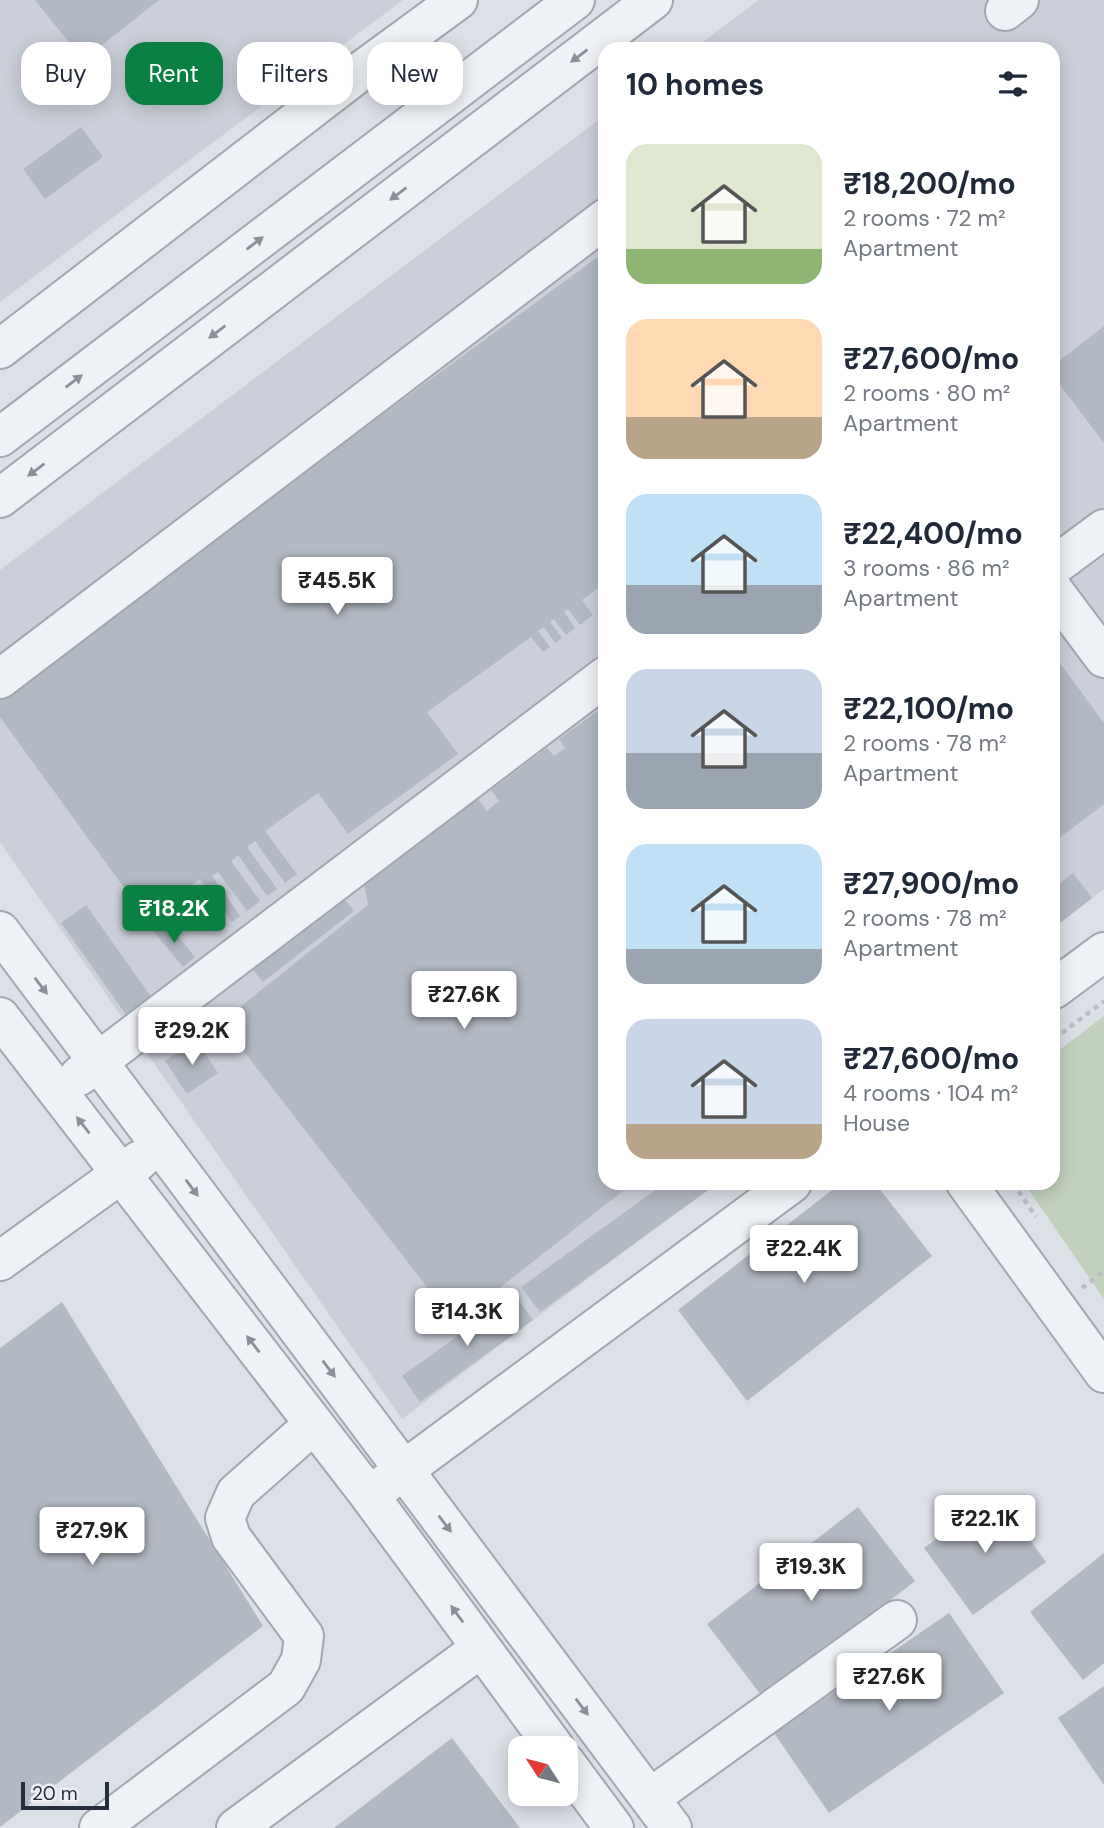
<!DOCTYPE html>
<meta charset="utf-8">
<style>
:root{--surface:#fff;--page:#f2f2f3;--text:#1f2937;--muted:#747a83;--accent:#0b8043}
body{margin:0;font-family:"DM Sans",sans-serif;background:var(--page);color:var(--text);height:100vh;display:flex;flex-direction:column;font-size:26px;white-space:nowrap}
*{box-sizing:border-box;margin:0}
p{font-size:23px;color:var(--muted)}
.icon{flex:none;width:38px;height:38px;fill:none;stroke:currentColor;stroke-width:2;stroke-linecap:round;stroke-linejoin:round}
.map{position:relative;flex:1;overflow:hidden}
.side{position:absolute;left:598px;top:42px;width:462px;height:1148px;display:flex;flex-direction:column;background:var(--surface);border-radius:21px;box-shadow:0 4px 18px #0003}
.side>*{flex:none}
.hud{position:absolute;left:21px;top:42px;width:472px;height:63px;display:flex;gap:14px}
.needle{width:46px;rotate:306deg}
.controls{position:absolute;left:508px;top:1736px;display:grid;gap:14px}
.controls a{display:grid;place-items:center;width:70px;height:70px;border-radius:14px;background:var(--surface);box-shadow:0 4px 18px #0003;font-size:35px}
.scale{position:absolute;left:21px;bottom:18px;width:88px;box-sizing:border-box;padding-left:7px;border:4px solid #252e3d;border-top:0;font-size:19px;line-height:24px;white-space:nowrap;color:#252e3d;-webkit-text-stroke:5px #ebeff4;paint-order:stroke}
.price{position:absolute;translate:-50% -60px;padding:0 16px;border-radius:7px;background:#fff;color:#222;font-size:23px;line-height:46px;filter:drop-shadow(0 2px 4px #0008)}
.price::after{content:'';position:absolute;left:50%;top:42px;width:21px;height:16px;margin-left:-10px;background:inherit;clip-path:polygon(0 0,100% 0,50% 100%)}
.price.active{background:var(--accent);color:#fff}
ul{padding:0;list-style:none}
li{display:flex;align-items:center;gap:21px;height:175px;padding:0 28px}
li span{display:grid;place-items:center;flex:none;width:196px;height:140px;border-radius:21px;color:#555}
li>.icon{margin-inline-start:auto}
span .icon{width:84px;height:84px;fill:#fffc;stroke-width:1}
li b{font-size:30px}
h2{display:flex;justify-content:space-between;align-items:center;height:84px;padding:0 28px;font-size:30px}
.tag{padding:0 24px;border-radius:21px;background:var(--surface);box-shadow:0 4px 18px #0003;font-size:24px;line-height:63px}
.tag.active{background:var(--accent);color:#fff}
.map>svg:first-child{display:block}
.built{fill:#cacfd9}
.green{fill:#c2d1bd}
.building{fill:#b3b9c3}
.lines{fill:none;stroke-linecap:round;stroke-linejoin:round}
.minor-casing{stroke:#a1a7b1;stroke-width:42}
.path{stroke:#babec5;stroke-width:4.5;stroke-dasharray:5 5;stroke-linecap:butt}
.minor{stroke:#eef1f5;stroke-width:38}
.oneway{fill:#8a9099}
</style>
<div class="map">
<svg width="1104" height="1828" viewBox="0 0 1104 1828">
<rect width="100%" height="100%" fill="#dce0e7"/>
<g class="built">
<path d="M0 0H403L0 302Z"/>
<path d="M759 0H1104V889L1054 927V49H693Z"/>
<path d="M605 115 606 1183H715L402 1419 0 842V570Z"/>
</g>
<path class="green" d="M1104 1016V1299L1024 1183H1054V1054Z"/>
<g class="building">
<path d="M35 0H159L83 60Z"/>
<path d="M81 127 103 157 45 199 23 169Z"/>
<path d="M606 251V582L582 600 593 615 580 625 568 609 564 612 575 628 566 635 554 619 550 622 562 638 555 643 544 627 538 631 550 647 543 652 531 637 427 712 458 754 348 834 318 793 265 831 297 874 285 883 255 841 247 847 277 889 267 896 238 855 231 861 260 901 247 911 218 872 212 876 240 916 232 922 200 879 146 918 0 717V694Z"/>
<path d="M1104 326V443L1054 377V365Z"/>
<path d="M1054 655 1104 723V804L1054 842Z"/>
<path d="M606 705V1183H633L455 1323 221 1022 368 905 364 883 478 799 487 811 499 801 491 790 547 748 554 756 565 748 559 739Z"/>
<path d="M1073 873 1092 898 1054 928V888Z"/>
<path d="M341 895 354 911 263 982 250 966Z"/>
<path d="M86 905 157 1005 132 1023 61 923Z"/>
<path d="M166 922 195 957 183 967 154 932Z"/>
<path d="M196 1040 218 1073 187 1094 165 1061Z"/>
<path d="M665 1183H718L540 1312 521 1287Z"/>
<path d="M841 1183H875L932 1256 747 1401 678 1310Z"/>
<path d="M515 1295 533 1320 420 1402 402 1376Z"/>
<path d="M62 1302 263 1626 0 1827V1348Z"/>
<path d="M997 1495 1046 1562 973 1615 924 1548Z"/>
<path d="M858 1507 915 1581 764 1699 707 1624Z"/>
<path d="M1104 1553V1663L1083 1680 1030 1612Z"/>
<path d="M949 1613 1004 1693 829 1813 774 1733Z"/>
<path d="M1104 1686V1785L1058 1718Z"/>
<path d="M452 1738 520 1828H334Z"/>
</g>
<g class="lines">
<defs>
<g id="minor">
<path d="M1005 11 1019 0"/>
<path d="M0 349 357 74 458 0"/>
<path d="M0 437 575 0"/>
<path d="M0 498 653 0"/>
<path d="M1054 566 1104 529"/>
<path d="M1054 591 1104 658"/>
<path d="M0 679 606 218"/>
<path d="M0 931 672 1828"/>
<path d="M1054 989 1104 952"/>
<path d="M0 1017 369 1495 555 1748"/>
<path d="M79 1076 606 676"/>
<path d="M966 1183 1104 1373"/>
<path d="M0 1261 140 1160"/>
<path d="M385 1484 792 1183"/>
<path d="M565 1762 614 1828"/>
<path d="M650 1798 897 1620"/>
<path d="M99 1828 286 1687 301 1660 304 1636 231 1537 225 1518 236 1493 314 1424"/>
<path d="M236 1828 481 1648"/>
</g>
</defs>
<use href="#minor" class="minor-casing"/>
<g class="path">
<path d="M1054 1039 1104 1001"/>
<path d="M1013 1183 1036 1217"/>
<path d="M1082 1288 1104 1271"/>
</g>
<use href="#minor" class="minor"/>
</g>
<defs><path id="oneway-solid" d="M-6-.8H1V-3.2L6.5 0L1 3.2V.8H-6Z" transform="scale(1.75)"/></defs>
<g class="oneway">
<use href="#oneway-solid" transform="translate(579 56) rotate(143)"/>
<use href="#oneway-solid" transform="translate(398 194) rotate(143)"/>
<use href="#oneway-solid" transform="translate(255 243) rotate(-37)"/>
<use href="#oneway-solid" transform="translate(217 332) rotate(143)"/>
<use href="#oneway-solid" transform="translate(74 381) rotate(-37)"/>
<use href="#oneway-solid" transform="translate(36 470) rotate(143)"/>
<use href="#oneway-solid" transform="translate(41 986) rotate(53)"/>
<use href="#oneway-solid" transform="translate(83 1125) rotate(-128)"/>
<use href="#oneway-solid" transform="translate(192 1188) rotate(53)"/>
<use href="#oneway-solid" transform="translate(253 1344) rotate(-128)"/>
<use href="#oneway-solid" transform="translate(329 1369) rotate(53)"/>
<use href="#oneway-solid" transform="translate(445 1524) rotate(53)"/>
<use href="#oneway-solid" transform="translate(457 1614) rotate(-126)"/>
<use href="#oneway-solid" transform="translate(582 1707) rotate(53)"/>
</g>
</svg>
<div class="controls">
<a><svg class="needle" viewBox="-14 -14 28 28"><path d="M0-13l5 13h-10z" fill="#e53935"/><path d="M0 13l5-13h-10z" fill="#747a83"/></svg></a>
</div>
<div class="scale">20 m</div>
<b class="price" style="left:337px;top:617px">₹45.5K</b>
<b class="price active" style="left:174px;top:945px">₹18.2K</b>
<b class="price" style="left:464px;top:1031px">₹27.6K</b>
<b class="price" style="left:192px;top:1067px">₹29.2K</b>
<b class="price" style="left:804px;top:1285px">₹22.4K</b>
<b class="price" style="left:467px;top:1348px">₹14.3K</b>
<b class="price" style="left:985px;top:1555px">₹22.1K</b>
<b class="price" style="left:92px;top:1567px">₹27.9K</b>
<b class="price" style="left:811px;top:1603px">₹19.3K</b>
<b class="price" style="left:889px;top:1713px">₹27.6K</b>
<div class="hud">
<a class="tag">Buy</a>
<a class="tag active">Rent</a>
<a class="tag">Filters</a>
<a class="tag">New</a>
</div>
<section class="side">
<h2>10 homes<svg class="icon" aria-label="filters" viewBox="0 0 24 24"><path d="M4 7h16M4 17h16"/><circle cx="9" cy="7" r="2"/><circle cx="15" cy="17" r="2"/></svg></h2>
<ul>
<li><span style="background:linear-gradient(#dfe7d0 75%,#8fb573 0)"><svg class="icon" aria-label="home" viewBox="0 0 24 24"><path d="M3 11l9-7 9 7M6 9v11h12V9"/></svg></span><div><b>₹18,200/mo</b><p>2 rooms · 72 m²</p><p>Apartment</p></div></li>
<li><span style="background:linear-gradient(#ffd9b3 70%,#b9a48a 0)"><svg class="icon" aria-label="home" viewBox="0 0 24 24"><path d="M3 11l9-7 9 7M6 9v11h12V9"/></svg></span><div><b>₹27,600/mo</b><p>2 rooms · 80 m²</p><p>Apartment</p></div></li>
<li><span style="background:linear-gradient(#bfe0f5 65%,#9aa5b1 0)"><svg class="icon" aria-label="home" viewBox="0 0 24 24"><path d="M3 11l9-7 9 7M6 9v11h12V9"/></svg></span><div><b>₹22,400/mo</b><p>3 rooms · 86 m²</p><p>Apartment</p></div></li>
<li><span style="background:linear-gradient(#c9d6e8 60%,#9aa5b1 0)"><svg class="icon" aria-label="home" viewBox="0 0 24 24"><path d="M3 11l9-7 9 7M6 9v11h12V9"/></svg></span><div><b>₹22,100/mo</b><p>2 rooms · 78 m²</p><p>Apartment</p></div></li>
<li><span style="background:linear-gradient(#bfe0f5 75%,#9aa5b1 0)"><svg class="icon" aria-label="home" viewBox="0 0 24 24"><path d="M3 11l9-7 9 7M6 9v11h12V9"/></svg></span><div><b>₹27,900/mo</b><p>2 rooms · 78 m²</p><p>Apartment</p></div></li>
<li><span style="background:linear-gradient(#c9d6e8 75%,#b9a48a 0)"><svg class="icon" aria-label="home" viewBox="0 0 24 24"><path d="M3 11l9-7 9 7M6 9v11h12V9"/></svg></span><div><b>₹27,600/mo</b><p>4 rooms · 104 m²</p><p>House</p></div></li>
</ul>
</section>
</div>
